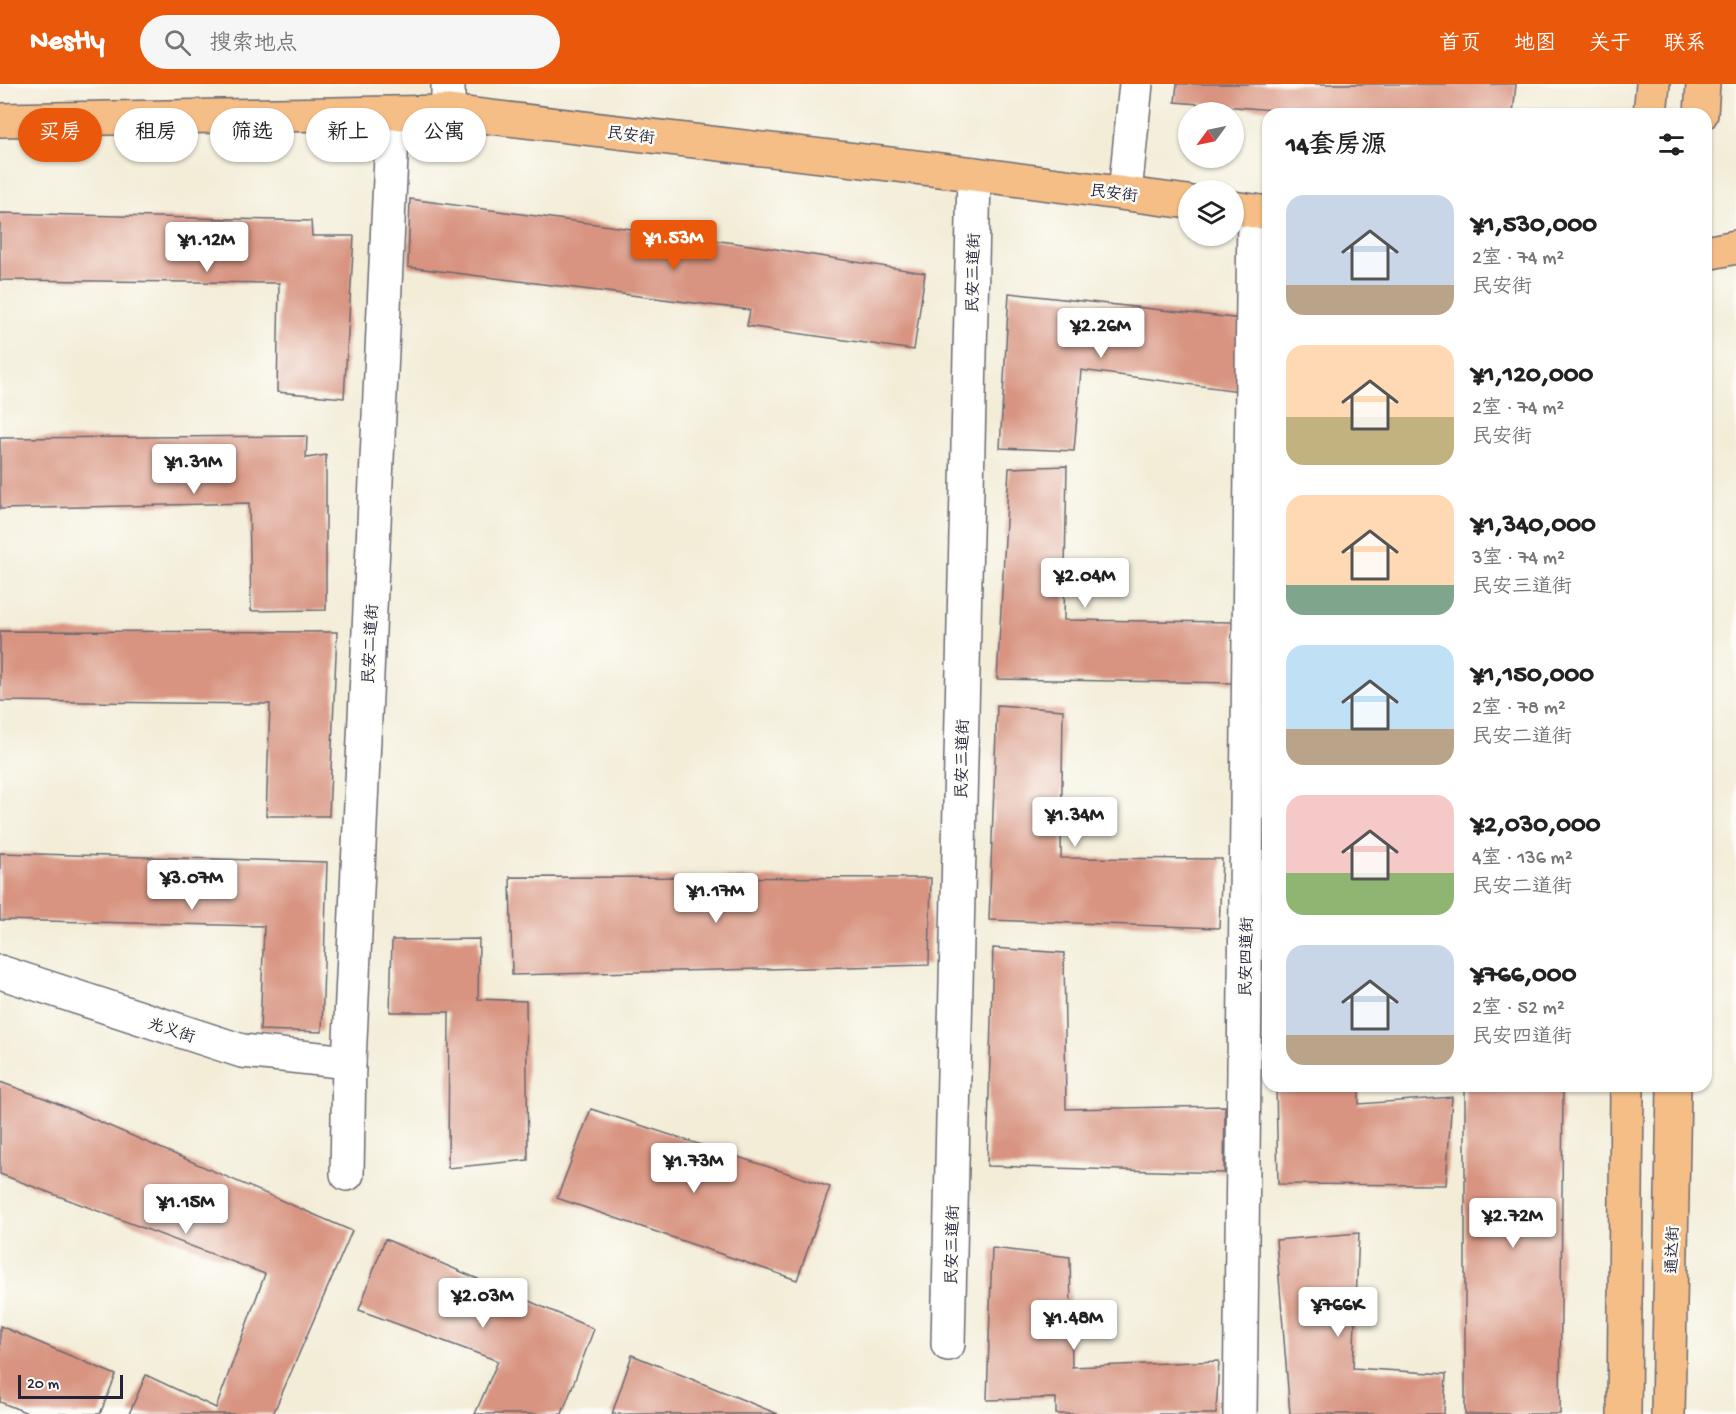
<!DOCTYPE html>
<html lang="zh">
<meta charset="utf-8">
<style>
:root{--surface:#fff;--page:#f6f6f6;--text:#222;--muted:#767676;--accent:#ea580c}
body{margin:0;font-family:"Gochi Hand","LXGW WenKai TC",sans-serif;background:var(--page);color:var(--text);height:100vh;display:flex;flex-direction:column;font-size:22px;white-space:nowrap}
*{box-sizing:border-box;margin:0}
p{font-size:20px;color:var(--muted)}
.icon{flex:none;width:33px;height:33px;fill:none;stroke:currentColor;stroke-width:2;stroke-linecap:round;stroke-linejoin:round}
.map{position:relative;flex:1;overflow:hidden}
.side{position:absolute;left:1262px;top:24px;width:450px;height:984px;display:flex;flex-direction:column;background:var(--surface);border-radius:18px;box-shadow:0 2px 4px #0004}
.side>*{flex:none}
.top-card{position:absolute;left:18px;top:24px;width:570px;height:54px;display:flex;gap:12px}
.needle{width:39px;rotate:237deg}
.controls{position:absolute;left:1178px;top:18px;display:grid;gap:12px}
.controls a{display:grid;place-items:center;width:66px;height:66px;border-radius:50%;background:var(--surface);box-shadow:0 2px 4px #0004;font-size:30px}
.scale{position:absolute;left:18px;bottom:15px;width:105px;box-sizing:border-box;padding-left:6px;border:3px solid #22223b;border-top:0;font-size:16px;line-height:21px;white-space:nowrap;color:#22223b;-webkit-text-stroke:4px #fdfcf7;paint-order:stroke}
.price{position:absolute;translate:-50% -51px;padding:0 14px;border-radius:6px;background:#fff;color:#222;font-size:20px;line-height:39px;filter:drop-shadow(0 2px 3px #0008)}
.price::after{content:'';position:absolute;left:50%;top:36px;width:18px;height:14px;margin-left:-9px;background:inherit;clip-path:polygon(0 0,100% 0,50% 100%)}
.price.current{background:var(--accent);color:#fff}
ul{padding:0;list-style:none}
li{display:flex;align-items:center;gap:18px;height:150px;padding:0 24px}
li span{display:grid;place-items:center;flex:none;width:168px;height:120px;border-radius:18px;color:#555}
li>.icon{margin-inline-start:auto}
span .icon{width:72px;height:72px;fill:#fffc;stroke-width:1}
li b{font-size:26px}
h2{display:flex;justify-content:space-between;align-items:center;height:72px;padding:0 24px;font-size:26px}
.pill{padding:0 21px;border-radius:27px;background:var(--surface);box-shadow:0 2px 4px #0004;font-size:21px;line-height:54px}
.pill.current{background:var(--accent);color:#fff}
header{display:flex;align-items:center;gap:36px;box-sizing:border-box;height:84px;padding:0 30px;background:var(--accent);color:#fff}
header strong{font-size:28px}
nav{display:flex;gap:33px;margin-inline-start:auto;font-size:21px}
.search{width:420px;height:54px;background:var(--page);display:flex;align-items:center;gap:15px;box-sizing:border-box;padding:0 21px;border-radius:33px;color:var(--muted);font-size:22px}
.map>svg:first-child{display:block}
.building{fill:#d89481}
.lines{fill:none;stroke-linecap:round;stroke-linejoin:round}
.minor-casing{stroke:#6b6972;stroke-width:36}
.major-casing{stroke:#6b6972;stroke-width:36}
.minor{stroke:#fff;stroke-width:33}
.major{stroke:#f6be87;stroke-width:33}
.labels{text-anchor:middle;stroke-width:5;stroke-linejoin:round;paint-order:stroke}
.street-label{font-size:16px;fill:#22223b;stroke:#fdfcf7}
</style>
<header>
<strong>Nestly</strong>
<div class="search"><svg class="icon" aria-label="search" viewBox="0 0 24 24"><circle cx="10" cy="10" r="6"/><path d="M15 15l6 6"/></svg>搜索地点</div>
<nav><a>首页</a><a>地图</a><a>关于</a><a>联系</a></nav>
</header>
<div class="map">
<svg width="1736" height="1330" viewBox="0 0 1736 1330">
<rect width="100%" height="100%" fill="#fdfcf7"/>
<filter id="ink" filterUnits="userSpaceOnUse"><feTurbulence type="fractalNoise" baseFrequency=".0167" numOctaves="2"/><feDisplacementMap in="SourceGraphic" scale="12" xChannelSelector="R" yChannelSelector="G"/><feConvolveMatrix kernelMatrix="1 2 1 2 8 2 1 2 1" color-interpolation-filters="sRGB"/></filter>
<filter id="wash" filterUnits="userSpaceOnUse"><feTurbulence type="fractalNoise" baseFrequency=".008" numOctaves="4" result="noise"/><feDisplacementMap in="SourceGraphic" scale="24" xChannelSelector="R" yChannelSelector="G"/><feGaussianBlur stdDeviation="1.35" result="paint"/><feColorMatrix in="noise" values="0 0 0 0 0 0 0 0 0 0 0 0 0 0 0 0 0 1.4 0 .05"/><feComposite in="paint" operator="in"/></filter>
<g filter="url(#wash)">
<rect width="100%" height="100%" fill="#f3edd8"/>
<g id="blocks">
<g class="building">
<path d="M1177 0H1516L1513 30H1322L1175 18Z"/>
<path d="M410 115 757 162 925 189 914 266 747 242 750 226 408 183Z"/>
<path d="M0 129 311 137 312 152H354L344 314 277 308 279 199 0 196Z"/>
<path d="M1009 209 1242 235 1239 307 1081 286 1074 367 1000 364Z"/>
<path d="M307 352 306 374 326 371V526L251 527 249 419 0 425V354Z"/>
<path d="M1067 382 1064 536 1235 538 1234 599 997 595 1009 384Z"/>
<path d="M0 547 337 548 329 732H266L270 620 0 617Z"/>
<path d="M997 621 1063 626 1061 774 1222 775 1219 844 989 836Z"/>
<path d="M0 769 327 778 322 948 260 946 264 842 0 836Z"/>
<path d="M510 793 931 794 929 881 512 891Z"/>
<path d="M479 855 478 915 526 917 528 1076 448 1084 449 928H390L392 856Z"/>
<path d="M993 864 1064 869 1066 1025 1225 1022 1224 1089 987 1082Z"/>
<path d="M0 998 47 1015 352 1147 273 1330H129L146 1291 216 1324 265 1190 0 1090Z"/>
<path d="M1276 1002H1359V1020L1452 1013 1446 1101 1278 1100Z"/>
<path d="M1465 1002H1563L1560 1330H1465Z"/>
<path d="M591 1025 830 1103 797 1196 557 1114Z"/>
<path d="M1359 1149 1353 1284 1446 1290 1444 1330H1290L1276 1156Z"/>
<path d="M385 1155 594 1245 562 1330H475L498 1277 359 1226Z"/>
<path d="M992 1164 1070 1173 1072 1283 1219 1277 1216 1330H1056V1314L987 1316Z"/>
<path d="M0 1242 116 1291 100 1330H30L0 1318Z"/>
<path d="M632 1271 778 1330H612Z"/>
</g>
</g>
</g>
<g filter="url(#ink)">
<use href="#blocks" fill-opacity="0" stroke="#6b6972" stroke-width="1.5"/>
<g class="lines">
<defs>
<g id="minor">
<path d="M448 28V0"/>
<path d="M1125 109 1136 0"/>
<path d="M0 888 242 967 349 978"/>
<path d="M347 1090 349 978 393 30"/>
<path d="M948 1260 974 90"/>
<path d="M1240 1330 1254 127"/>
</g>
<g id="major">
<path d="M1650 30 1653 0"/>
<path d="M1701 30 1703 0"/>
<path d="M0 36 448 28 974 90 1188 118"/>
<path d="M1233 124 1268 129"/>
<path d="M1706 169 1736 163"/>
<path d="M1624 1330 1627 1002"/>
<path d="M1668 1330 1674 1002"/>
</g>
</defs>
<use href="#minor" class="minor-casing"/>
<use href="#major" class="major-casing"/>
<use href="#minor" class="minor"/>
<use href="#major" class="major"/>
</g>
</g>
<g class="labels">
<g class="street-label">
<text transform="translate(631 50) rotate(7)" y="6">民安街</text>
<text transform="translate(1114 108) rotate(7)" y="6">民安街</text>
<text transform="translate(972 189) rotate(-89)" y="6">民安三道街</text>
<text transform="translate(369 560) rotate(-87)" y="6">民安二道街</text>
<text transform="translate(961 675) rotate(-89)" y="6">民安三道街</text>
<text transform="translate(1245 873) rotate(-89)" y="6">民安四道街</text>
<text transform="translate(172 945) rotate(18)" y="6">光义街</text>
<text transform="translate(951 1161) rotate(-89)" y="6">民安三道街</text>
<text transform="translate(1671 1166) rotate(-89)" y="6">通达街</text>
</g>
</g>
</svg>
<div class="controls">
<a><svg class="needle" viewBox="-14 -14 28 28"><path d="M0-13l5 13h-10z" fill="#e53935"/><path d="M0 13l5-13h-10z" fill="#767676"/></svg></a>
<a><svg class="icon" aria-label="layers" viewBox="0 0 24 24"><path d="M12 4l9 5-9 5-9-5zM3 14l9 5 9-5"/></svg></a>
</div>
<div class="scale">20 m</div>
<b class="price current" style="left:674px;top:187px">¥1.53M</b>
<b class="price" style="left:207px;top:189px">¥1.12M</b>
<b class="price" style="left:1101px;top:275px">¥2.26M</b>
<b class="price" style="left:194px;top:411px">¥1.31M</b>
<b class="price" style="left:1085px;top:525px">¥2.04M</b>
<b class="price" style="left:1075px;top:764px">¥1.34M</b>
<b class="price" style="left:192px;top:827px">¥3.07M</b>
<b class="price" style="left:716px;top:840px">¥1.17M</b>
<b class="price" style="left:694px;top:1110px">¥1.73M</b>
<b class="price" style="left:186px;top:1151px">¥1.15M</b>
<b class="price" style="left:1513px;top:1165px">¥2.72M</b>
<b class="price" style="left:483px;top:1245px">¥2.03M</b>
<b class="price" style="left:1338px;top:1254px">¥766K</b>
<b class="price" style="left:1074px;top:1267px">¥1.48M</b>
<div class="top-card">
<a class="pill current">买房</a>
<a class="pill">租房</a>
<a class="pill">筛选</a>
<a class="pill">新上</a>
<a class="pill">公寓</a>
</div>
<section class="side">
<h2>14套房源<svg class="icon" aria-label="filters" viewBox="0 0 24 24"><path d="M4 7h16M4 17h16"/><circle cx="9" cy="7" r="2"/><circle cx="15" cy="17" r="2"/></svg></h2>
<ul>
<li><span style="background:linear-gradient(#c9d6e8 75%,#b9a48a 0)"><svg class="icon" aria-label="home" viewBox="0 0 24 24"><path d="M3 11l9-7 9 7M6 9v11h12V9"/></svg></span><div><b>¥1,530,000</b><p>2室 · 74 m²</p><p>民安街</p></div></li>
<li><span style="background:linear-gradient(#ffd9b3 60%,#c2b280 0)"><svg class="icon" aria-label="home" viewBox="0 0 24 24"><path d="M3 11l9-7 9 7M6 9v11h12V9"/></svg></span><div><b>¥1,120,000</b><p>2室 · 74 m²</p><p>民安街</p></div></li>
<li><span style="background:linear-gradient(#ffd9b3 75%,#7fa58c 0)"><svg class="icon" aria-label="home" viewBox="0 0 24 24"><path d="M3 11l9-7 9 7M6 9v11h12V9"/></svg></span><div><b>¥1,340,000</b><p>3室 · 74 m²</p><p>民安三道街</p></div></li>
<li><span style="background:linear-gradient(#bfe0f5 70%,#b9a48a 0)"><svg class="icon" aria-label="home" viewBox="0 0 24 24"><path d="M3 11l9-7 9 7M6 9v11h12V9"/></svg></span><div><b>¥1,150,000</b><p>2室 · 78 m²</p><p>民安二道街</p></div></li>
<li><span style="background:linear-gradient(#f6c9c9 65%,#8fb573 0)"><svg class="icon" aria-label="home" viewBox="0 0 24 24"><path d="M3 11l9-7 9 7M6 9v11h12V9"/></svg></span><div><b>¥2,030,000</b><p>4室 · 136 m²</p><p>民安二道街</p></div></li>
<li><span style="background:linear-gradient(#c9d6e8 75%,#b9a48a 0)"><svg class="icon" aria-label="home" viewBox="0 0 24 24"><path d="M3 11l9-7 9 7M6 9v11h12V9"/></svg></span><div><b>¥766,000</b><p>2室 · 52 m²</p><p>民安四道街</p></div></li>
</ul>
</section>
</div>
